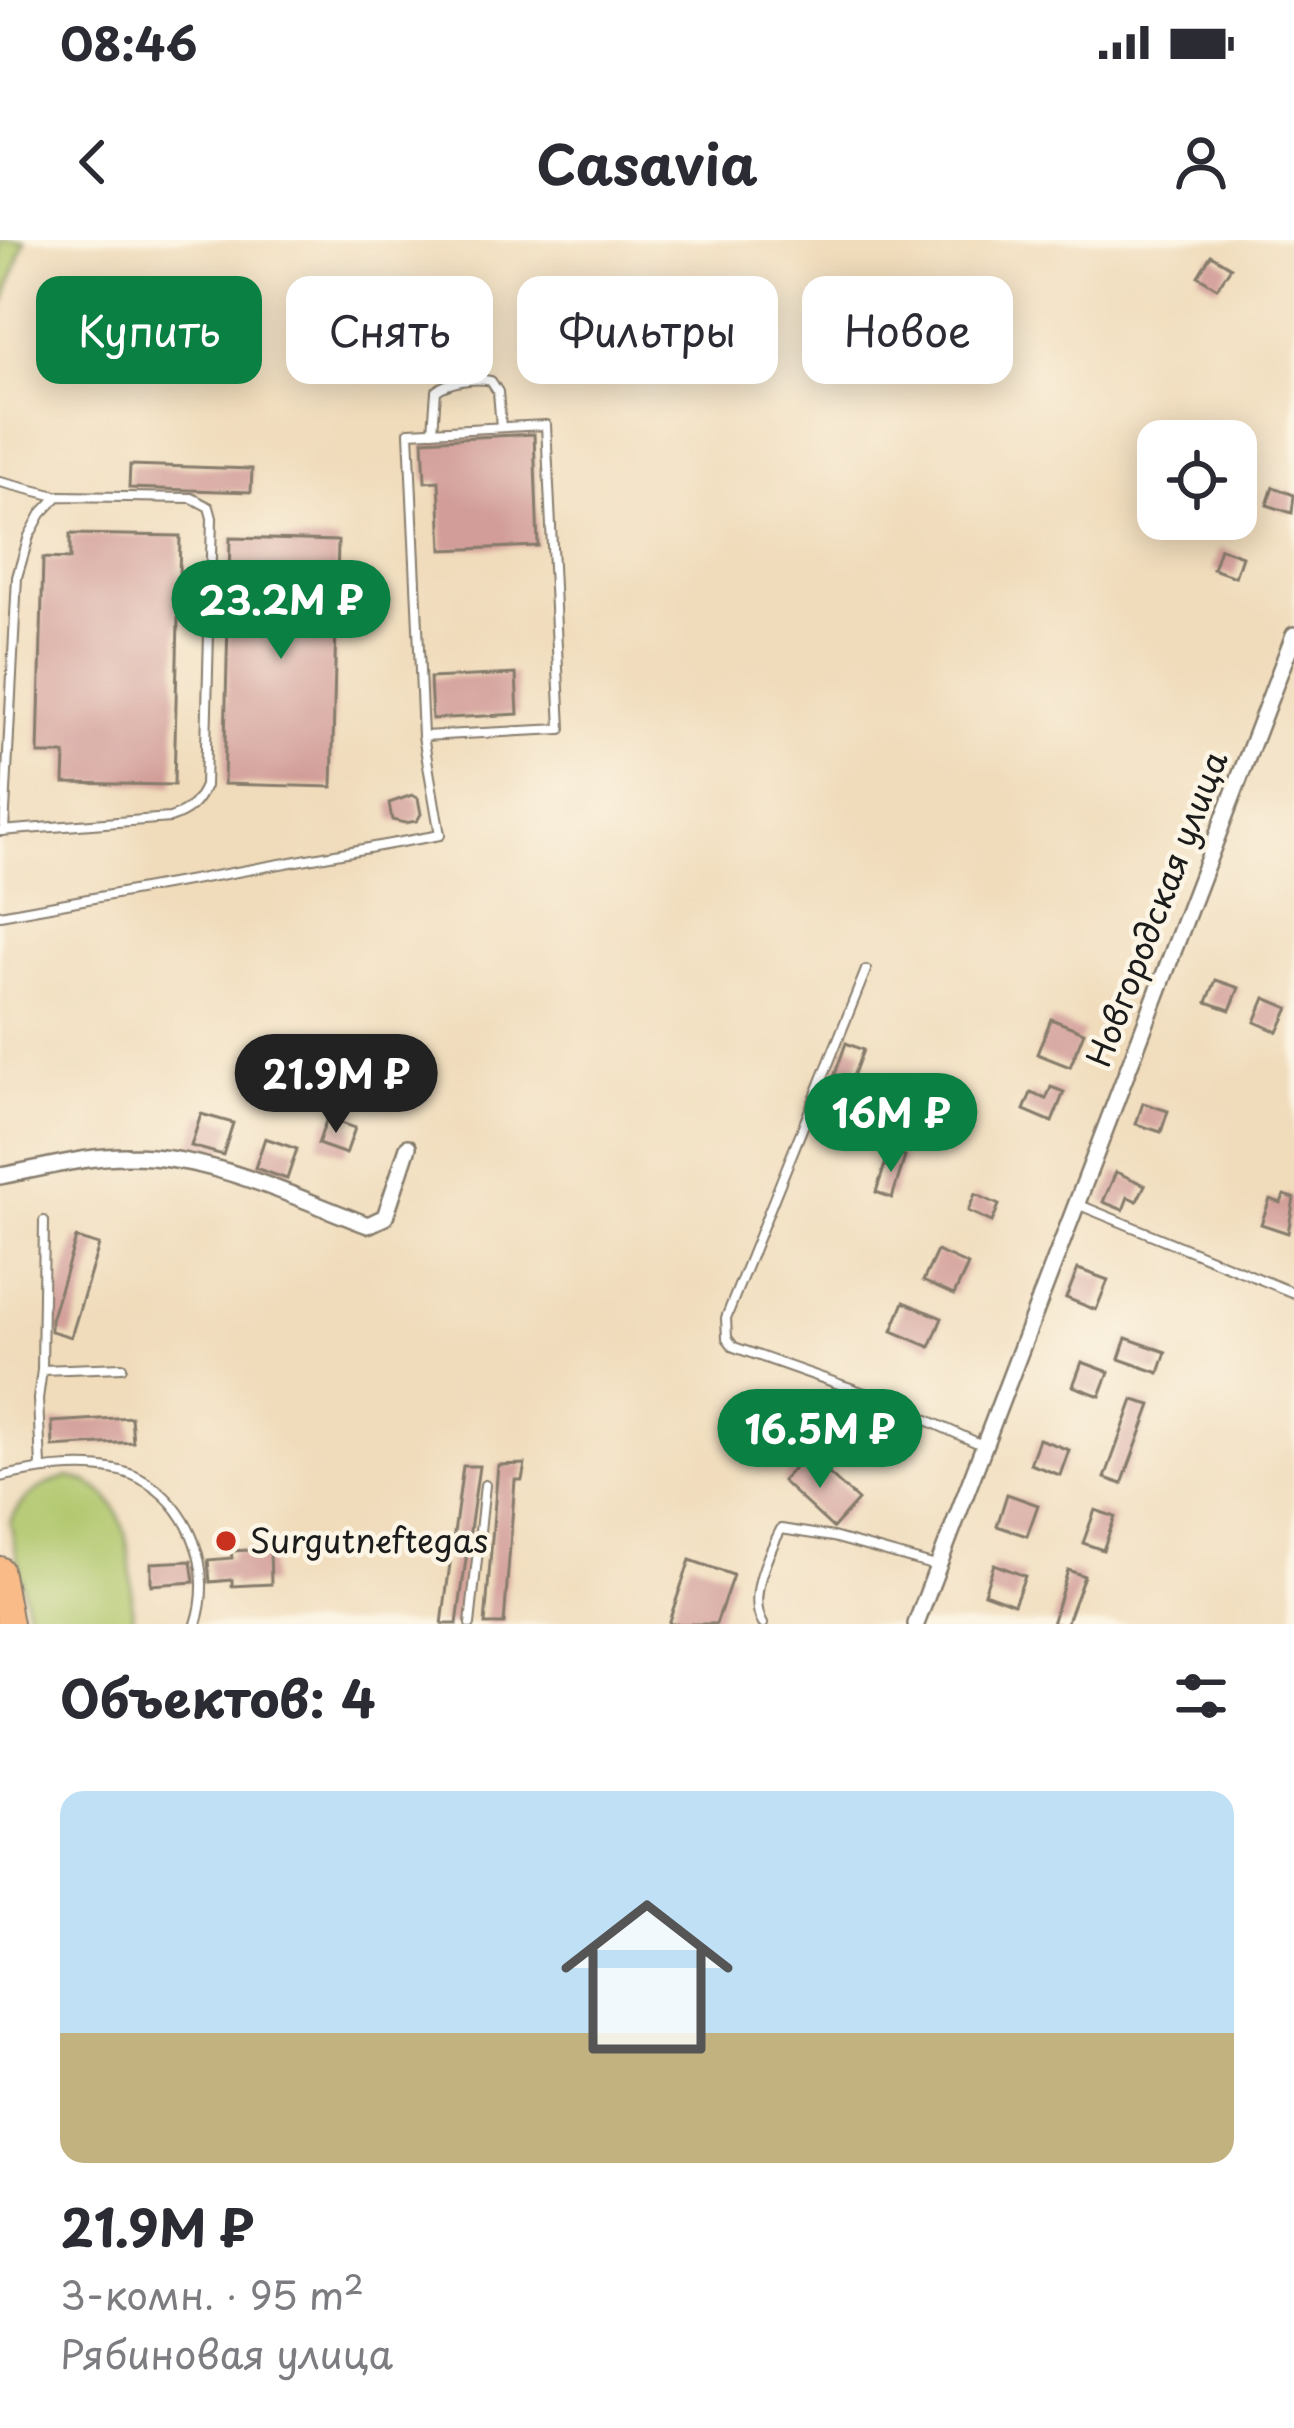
<!DOCTYPE html>
<html lang="ru">
<meta charset="utf-8">
<style>
:root{--surface:#fff;--page:#f2f2f3;--text:#2b2b33;--muted:#7c7c81;--accent:#0b8043}
body{margin:0;font-family:"Playpen Sans",sans-serif;background:var(--page);color:var(--text);height:100vh;display:flex;flex-direction:column;font-size:45px;white-space:nowrap}
*{box-sizing:border-box;margin:0}
p{font-size:39px;color:var(--muted)}
.icon{flex:none;width:66px;height:66px;fill:none;stroke:currentColor;stroke-width:2;stroke-linecap:round;stroke-linejoin:round}
.map{position:relative;height:1384px;overflow:hidden}
.panel{display:flex;flex-direction:column;background:var(--surface);flex:1}
.panel>*{flex:none}
.banner{position:absolute;left:36px;top:36px;width:1224px;height:108px;display:flex;gap:24px}
.buttons{position:absolute;left:1137px;top:180px;display:grid;gap:24px}
.buttons a{display:grid;place-items:center;width:120px;height:120px;border-radius:24px;background:var(--surface);box-shadow:0 6px 30px #0003;font-size:60px}
.price{position:absolute;translate:-50% -102px;padding:0 27px;border-radius:42px;background:var(--accent);color:#fff;font-size:39px;line-height:78px;filter:drop-shadow(0 3px 6px #0008)}
.price::after{content:'';position:absolute;left:50%;top:72px;width:36px;height:27px;margin-left:-18px;background:inherit;clip-path:polygon(0 0,100% 0,50% 100%)}
.price.current{background:#222;color:#fff}
ul{padding:0;list-style:none}
li{display:grid;align-content:center;gap:24px;height:636px;padding:0 60px}
li span{display:grid;place-items:center;height:372px;border-radius:24px;color:#555}
li>.icon{margin-inline-start:auto}
span .icon{width:216px;height:216px;fill:#fffc;stroke-width:1}
li b{font-size:51px}
h2{display:flex;justify-content:space-between;align-items:center;height:144px;padding:0 60px;font-size:51px}
.chip{padding:0 42px;border-radius:24px;background:var(--surface);box-shadow:0 6px 30px #0003;font-size:42px;line-height:108px}
.chip.current{background:var(--accent);color:#fff}
.status{display:flex;justify-content:space-between;align-items:center;height:84px;padding:0 60px;background:var(--surface);direction:ltr}
.status svg{height:33px;fill:currentColor}
header{display:flex;justify-content:space-between;align-items:center;height:156px;padding:0 60px;background:var(--surface);font-size:54px;font-weight:700}
.map>svg:first-child{display:block}
.green{fill:#afc66b;stroke:#667144;stroke-width:3}
.building{fill:#d29d98}
.lines{fill:none;stroke-linecap:round;stroke-linejoin:round}
.lane-casing{stroke:#867c6c;stroke-width:12}
.street-casing{stroke:#867c6c;stroke-width:20}
.primary-casing{stroke:#867c6c;stroke-width:28}
.lane{stroke:#fff;stroke-width:8}
.street{stroke:#fff;stroke-width:15}
.primary{stroke:#f9bc89;stroke-width:24}
.poi-dot{fill:#c8321e;stroke:#fcf5e5;stroke-width:4.5}
.labels{text-anchor:middle;stroke-width:9;stroke-linejoin:round;paint-order:stroke}
.street-label{font-size:33px;fill:#1c1c1c;stroke:#fcf5e5}
.poi-label{font-size:33px;fill:#1c1c1c;stroke:#fcf5e5;text-anchor:start}
</style>
<div class="status"><b>08:46</b><svg viewBox="0 0 49 12"><path d="M0 12V9h3v3zM5 12V6h3v6zM10 12V3h3v9zM15 12V0h3v12zM26 1h20v11H26zM47 4h2v5h-2z"/></svg></div>
<header><svg class="icon" aria-label="back" viewBox="0 0 24 24"><path d="M15 5l-7 7 7 7"/></svg>Casavia<svg class="icon" aria-label="person" viewBox="0 0 24 24"><circle cx="12" cy="8" r="4"/><path d="M4 21q1-7 8-7t8 7"/></svg></header>
<div class="map">
<svg width="1294" height="1384" viewBox="0 0 1294 1384">
<rect width="100%" height="100%" fill="#fcf5e5"/>
<filter id="ink" filterUnits="userSpaceOnUse"><feTurbulence type="fractalNoise" baseFrequency=".00833" numOctaves="2"/><feDisplacementMap in="SourceGraphic" scale="24" xChannelSelector="R" yChannelSelector="G"/><feConvolveMatrix kernelMatrix="1 2 1 2 8 2 1 2 1" color-interpolation-filters="sRGB"/></filter>
<filter id="wash" filterUnits="userSpaceOnUse"><feTurbulence type="fractalNoise" baseFrequency=".004" numOctaves="4" result="noise"/><feDisplacementMap in="SourceGraphic" scale="48" xChannelSelector="R" yChannelSelector="G"/><feGaussianBlur stdDeviation="2.7" result="paint"/><feColorMatrix in="noise" values="0 0 0 0 0 0 0 0 0 0 0 0 0 0 0 0 0 1.4 0 .05"/><feComposite in="paint" operator="in"/></filter>
<g filter="url(#wash)">
<rect width="100%" height="100%" fill="#f0dcbb"/>
<g class="green">
<path d="M0 0H25L0 73Z"/>
<path d="M68 1237C137 1247 130 1332 133 1384H30L10 1282C25 1255 38 1246 68 1237Z"/>
</g>
<g id="blocks">
<g class="building">
<path d="M1211 15 1231 27 1217 48 1198 36Z"/>
<path d="M534 194 538 306 442 310 439 241 425 242 423 200Z"/>
<path d="M130 225 252 229 251 252 129 248Z"/>
<path d="M1273 247 1294 255 1292 273 1267 265Z"/>
<path d="M70 294 180 296 174 545 64 543 65 514H38L43 318 70 319Z"/>
<path d="M230 298 338 301 332 547 224 544Z"/>
<path d="M1220 308 1242 316 1235 337 1213 329Z"/>
<path d="M516 434 518 474 432 479 430 438Z"/>
<path d="M412 555 418 558 421 574 417 581 405 583 392 580 389 563Z"/>
<path d="M1216 740 1239 748 1230 770 1207 762Z"/>
<path d="M1265 758 1289 768 1278 792 1255 782Z"/>
<path d="M1051 779 1084 792 1070 827 1037 814Z"/>
<path d="M846 803 863 810 850 844 834 837Z"/>
<path d="M862 838 889 849 879 873 872 871 869 877 851 870Z"/>
<path d="M1051 847 1064 852 1052 882 1024 870 1031 853 1046 859Z"/>
<path d="M1143 863 1168 871 1161 892 1136 884Z"/>
<path d="M201 874 233 883 223 915 191 906Z"/>
<path d="M327 878 355 888 346 914 318 904Z"/>
<path d="M265 898 297 909 287 939 255 928Z"/>
<path d="M889 912 905 917 892 958 876 952Z"/>
<path d="M1116 932 1145 945 1137 961 1128 957 1123 970 1103 962Z"/>
<path d="M975 954 999 965 992 982 968 971Z"/>
<path d="M1284 955 1294 958 1288 993 1261 984 1270 959 1281 963Z"/>
<path d="M76 998 99 1005 71 1097 51 1091V1080Z"/>
<path d="M937 1011 968 1025 954 1055 923 1041Z"/>
<path d="M1078 1029 1108 1040 1096 1070 1066 1058Z"/>
<path d="M904 1062 942 1078 930 1107 892 1091Z"/>
<path d="M1126 1098 1166 1112 1159 1133 1119 1119Z"/>
<path d="M1082 1122 1109 1132 1100 1156 1073 1146Z"/>
<path d="M1133 1160 1151 1165 1122 1244 1105 1238Z"/>
<path d="M131 1177 133 1202 53 1207 52 1182Z"/>
<path d="M1039 1199 1069 1210 1060 1235 1030 1224Z"/>
<path d="M807 1214 858 1260 833 1288 782 1241Z"/>
<path d="M525 1224 522 1240H515L504 1384H485L498 1225Z"/>
<path d="M463 1226H479L457 1384H442Z"/>
<path d="M1007 1254 1038 1265 1027 1296 997 1286Z"/>
<path d="M1095 1270 1115 1277 1103 1310 1083 1303Z"/>
<path d="M270 1309 271 1344 232 1346V1340L210 1342 208 1320 232 1318 231 1311Z"/>
<path d="M690 1320 733 1335 716 1384H668Z"/>
<path d="M191 1321 194 1342 151 1345V1323Z"/>
<path d="M994 1324 1025 1336 1014 1364 984 1353Z"/>
<path d="M1068 1330 1084 1336 1066 1384H1052Z"/>
</g>
</g>
</g>
<g filter="url(#ink)">
<use href="#blocks" fill-opacity="0" stroke="#867c6c" stroke-width="3"/>
<g class="lines">
<defs>
<g id="lane">
<path d="M433 191 436 151C448 141 476 137 491 141L498 152 501 187"/>
<path d="M0 242 56 256"/>
<path d="M0 591 170 578C188 572 197 564 205 546L212 278 209 267 192 258 58 256 41 274 29 296 17 337 4 591"/>
<path d="M0 675 440 595 423 496 409 192 546 185 561 489 423 496"/>
<path d="M866 730 726 1078 727 1098 734 1107 876 1157 982 1205"/>
<path d="M1077 964 1294 1053"/>
<path d="M42 1130 44 981"/>
<path d="M41 1227 38 1159 42 1130 122 1127"/>
<path d="M0 1237C39 1228 102 1219 139 1238 191 1265 214 1330 196 1384"/>
<path d="M470 1384 485 1245"/>
<path d="M763 1384C747 1358 768 1314 781 1289L833 1297 936 1326"/>
</g>
<g id="street">
<path d="M0 936C41 929 87 915 129 916 213 916 291 956 368 985L385 977 408 907"/>
<path d="M916 1384 1294 395"/>
</g>
<path id="primary" d="M0 1329 10 1384"/>
</defs>
<use href="#lane" class="lane-casing"/>
<use href="#street" class="street-casing"/>
<use href="#primary" class="primary-casing"/>
<use href="#lane" class="lane"/>
<use href="#street" class="street"/>
<use href="#primary" class="primary"/>
</g>
</g>
<circle class="poi-dot" cx="226" cy="1301" r="12"/>
<g class="labels">
<g class="street-label">
<text transform="translate(1157 669) rotate(-69)" y="12">Новгородская улица</text>
</g>
<g class="poi-label">
<text x="250" y="1313">Surgutneftegas</text>
</g>
</g>
</svg>
<div class="buttons">
<a><svg class="icon" aria-label="locate" viewBox="0 0 24 24"><circle cx="12" cy="12" r="6"/><path d="M12 2v4M12 18v4M2 12h4M18 12h4"/></svg></a>
</div>
<b class="price" style="left:281px;top:422px">23.2M ₽</b>
<b class="price current" style="left:336px;top:896px">21.9M ₽</b>
<b class="price" style="left:891px;top:935px">16M ₽</b>
<b class="price" style="left:820px;top:1251px">16.5M ₽</b>
<div class="banner">
<a class="chip current">Купить</a>
<a class="chip">Снять</a>
<a class="chip">Фильтры</a>
<a class="chip">Новое</a>
</div>
</div>
<section class="panel">
<h2>Объектов: 4<svg class="icon" aria-label="filters" viewBox="0 0 24 24"><path d="M4 7h16M4 17h16"/><circle cx="9" cy="7" r="2"/><circle cx="15" cy="17" r="2"/></svg></h2>
<ul>
<li><span style="background:linear-gradient(#bfe0f5 65%,#c2b280 0)"><svg class="icon" aria-label="home" viewBox="0 0 24 24"><path d="M3 11l9-7 9 7M6 9v11h12V9"/></svg></span><div><b>21.9M ₽</b><p>3-комн. · 95 m²</p><p>Рябиновая улица</p></div></li>
</ul>
</section>
